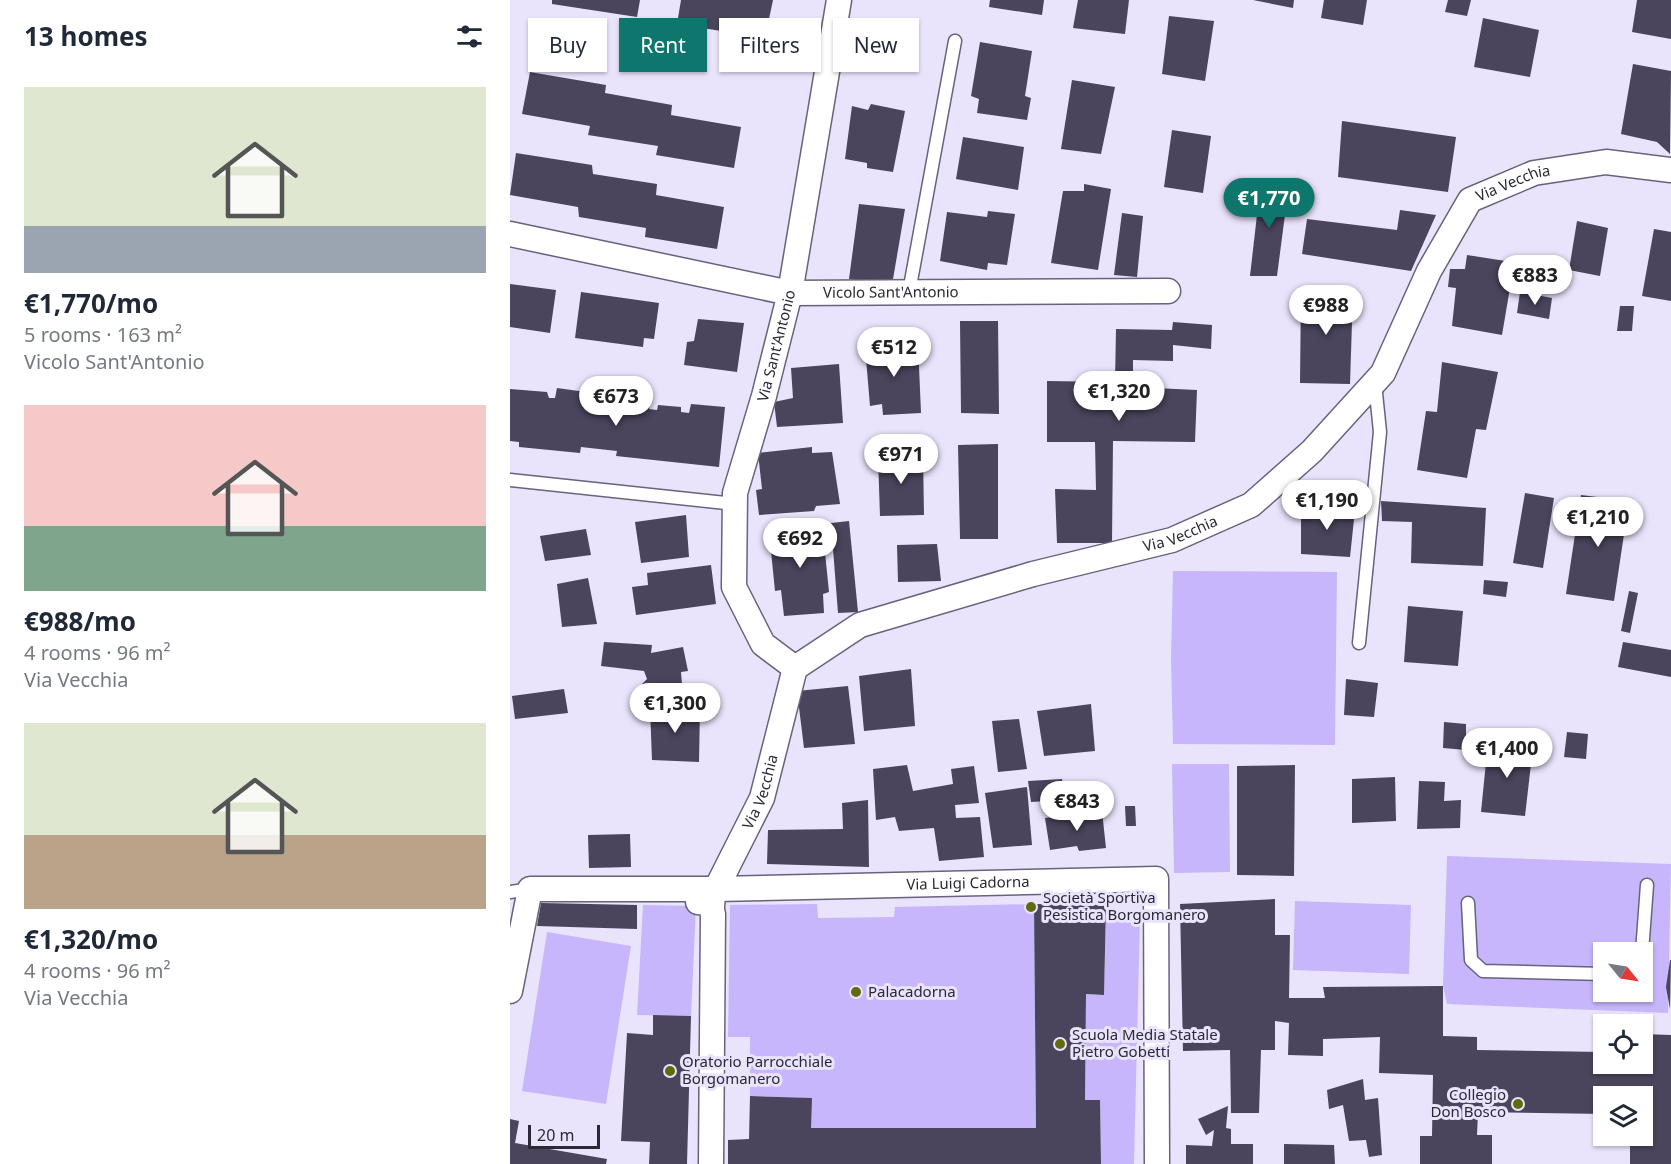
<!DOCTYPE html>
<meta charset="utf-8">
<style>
:root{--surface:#fff;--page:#f2f2f3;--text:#1f2937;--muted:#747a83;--accent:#0f766e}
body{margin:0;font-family:"Noto Sans",sans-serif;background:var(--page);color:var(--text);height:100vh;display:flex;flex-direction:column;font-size:22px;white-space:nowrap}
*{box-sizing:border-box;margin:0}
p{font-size:20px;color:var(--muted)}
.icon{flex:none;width:33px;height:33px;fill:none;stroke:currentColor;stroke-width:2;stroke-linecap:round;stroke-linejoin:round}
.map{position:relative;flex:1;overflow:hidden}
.drawer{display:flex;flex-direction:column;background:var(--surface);width:510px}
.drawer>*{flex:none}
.guide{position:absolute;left:18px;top:18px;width:570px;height:54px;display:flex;gap:12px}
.needle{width:39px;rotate:120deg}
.controls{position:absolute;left:1083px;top:942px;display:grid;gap:12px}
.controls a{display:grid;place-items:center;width:60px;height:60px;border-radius:0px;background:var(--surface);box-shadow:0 2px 4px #0004;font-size:30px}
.scale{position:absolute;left:18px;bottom:15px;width:72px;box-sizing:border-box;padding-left:6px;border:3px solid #2b2934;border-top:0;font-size:16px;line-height:21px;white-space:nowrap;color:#2b2934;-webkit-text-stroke:4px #e9e4fc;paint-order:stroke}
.price{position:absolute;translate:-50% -51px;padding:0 14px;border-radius:21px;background:#fff;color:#222;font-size:20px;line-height:39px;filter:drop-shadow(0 2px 3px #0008)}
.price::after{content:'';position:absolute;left:50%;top:36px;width:18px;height:14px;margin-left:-9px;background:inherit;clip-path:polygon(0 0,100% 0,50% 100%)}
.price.current{background:var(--accent);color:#fff}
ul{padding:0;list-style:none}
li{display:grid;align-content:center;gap:12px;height:318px;padding:0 24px}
li span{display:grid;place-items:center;height:186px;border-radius:0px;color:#555}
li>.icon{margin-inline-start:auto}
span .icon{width:108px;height:108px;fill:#fffc;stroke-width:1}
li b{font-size:26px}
h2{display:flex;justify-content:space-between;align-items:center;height:72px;padding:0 24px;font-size:26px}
.chip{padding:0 21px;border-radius:0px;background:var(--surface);box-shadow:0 2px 4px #0004;font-size:21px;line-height:54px}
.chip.current{background:var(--accent);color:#fff}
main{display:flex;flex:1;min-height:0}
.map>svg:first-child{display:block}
.green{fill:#c7b6fb;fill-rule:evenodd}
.building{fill:#4a445c}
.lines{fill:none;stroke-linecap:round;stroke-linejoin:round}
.lane-casing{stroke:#68627c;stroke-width:15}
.street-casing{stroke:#68627c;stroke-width:27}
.lane{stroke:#fff;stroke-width:12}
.street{stroke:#fff;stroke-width:24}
.poi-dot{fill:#616a0e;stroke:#e9e4fc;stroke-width:2}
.labels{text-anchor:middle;stroke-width:6;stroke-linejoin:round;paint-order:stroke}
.street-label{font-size:15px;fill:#2b2934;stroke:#e9e4fc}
.poi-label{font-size:15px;fill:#2b2934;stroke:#e9e4fc;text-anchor:start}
</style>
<main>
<section class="drawer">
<h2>13 homes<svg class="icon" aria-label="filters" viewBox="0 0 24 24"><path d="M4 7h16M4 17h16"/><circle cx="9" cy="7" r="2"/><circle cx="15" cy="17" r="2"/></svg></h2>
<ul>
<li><span style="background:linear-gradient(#dfe7d0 75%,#9aa5b1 0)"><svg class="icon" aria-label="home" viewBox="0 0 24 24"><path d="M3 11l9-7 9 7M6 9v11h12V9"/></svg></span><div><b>€1,770/mo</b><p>5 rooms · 163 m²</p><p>Vicolo Sant'Antonio</p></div></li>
<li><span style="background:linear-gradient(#f6c9c9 65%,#7fa58c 0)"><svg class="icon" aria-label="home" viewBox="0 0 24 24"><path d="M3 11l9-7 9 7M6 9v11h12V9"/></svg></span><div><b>€988/mo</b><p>4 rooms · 96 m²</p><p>Via Vecchia</p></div></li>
<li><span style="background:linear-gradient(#dfe7d0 60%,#b9a48a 0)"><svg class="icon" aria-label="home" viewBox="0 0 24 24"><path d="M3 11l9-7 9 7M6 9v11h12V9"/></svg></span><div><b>€1,320/mo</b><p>4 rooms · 96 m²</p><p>Via Vecchia</p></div></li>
</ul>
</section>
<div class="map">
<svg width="1161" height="1164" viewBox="0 0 1161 1164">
<rect width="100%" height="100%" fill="#e9e4fc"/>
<g class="green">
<path d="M663 571 827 572 825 745 663 744 661 659Z"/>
<path d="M662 764H719L720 872 664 873Z"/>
<path d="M937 856 1161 864 1158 1013 937 1004 933 986ZM1094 952H1132V992H1094Z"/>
<path d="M785 901 901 905 899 974 783 970Z"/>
<path d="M307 904 308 918 384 917 385 907 524 904 526 1128H301V1098L240 1096V1037H218L220 905Z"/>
<path d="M133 905 186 906 181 1016 127 1015Z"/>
<path d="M596 905 630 918 624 1164H591L590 1101 575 1100 576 994 594 995Z"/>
<path d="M37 932 121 946 96 1104 12 1091Z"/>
</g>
<g class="building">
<path d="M42 0H130L127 17 42 4Z"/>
<path d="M171 0H263L255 38 167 24Z"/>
<path d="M480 0H534L532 15 479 7Z"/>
<path d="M568 0H619L615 34 563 28Z"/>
<path d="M743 0H784L783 8Z"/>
<path d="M814 0H857L853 25 811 18Z"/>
<path d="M938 0H961L957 16 935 12Z"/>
<path d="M1127 0H1161V39L1122 32Z"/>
<path d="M659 16 704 21 695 81 652 74Z"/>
<path d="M973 18 1029 30 1020 77 964 67Z"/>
<path d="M470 42 522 51 515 96 521 98 517 120 467 113 469 99 461 96Z"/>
<path d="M1123 64 1161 71 1160 154 1147 142 1111 134Z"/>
<path d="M20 72 96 85 95 93 162 105 161 115 231 127 224 168 146 155 148 146 78 135 80 126 12 114Z"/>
<path d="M562 80 605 87 591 154 551 149Z"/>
<path d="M361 104 395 111 383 172 357 168V163L335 159 342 106 358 110Z"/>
<path d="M832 121 946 137 938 192 828 177Z"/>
<path d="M662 130 701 136 693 193 654 187Z"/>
<path d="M453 137 514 147 508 190 446 179Z"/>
<path d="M6 153 82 165 83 174 147 184 146 195 214 207 207 249 135 237 136 228 69 217 68 207 0 195Z"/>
<path d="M751 180 779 184 767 276H740Z"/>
<path d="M574 184 601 189 588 270 541 263 553 191H574Z"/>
<path d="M349 204 395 209 382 285 339 279Z"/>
<path d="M890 210 926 215 901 271 792 254 797 219 887 230Z"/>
<path d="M478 211 505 214 497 265 478 263 477 270 430 261 437 212 477 217Z"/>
<path d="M612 213 633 216 627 277 604 275Z"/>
<path d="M1067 221 1098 228 1090 276 1059 270Z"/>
<path d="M1144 229 1161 232V301L1132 296Z"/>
<path d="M957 255 1002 262 997 281 1001 282 992 335 942 326 946 288 938 287 940 269H955Z"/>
<path d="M0 284 46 290 40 333 0 327Z"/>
<path d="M791 289 843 291 840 384 790 383Z"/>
<path d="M71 292 149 303 144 339 134 338 133 347 65 338Z"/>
<path d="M1010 292 1042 298 1039 319 1007 313Z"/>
<path d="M1110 306H1124L1122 331H1107Z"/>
<path d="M188 319 234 323 227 372 174 365 177 342 184 341Z"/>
<path d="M450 321H488L489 414 451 413Z"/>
<path d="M663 322 702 325 701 349 663 345V361L623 360V387L687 390 685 442 603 441 602 543H547L545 489 586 490 585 442H537V381L605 382 606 329 662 330Z"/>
<path d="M408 343 411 413 373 415 372 404 360 406 355 347Z"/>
<path d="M932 362 988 372 976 430 966 429 957 478 907 470 916 411 927 412Z"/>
<path d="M329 364 333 423 267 427 264 402 283 398 281 368Z"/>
<path d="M47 388 105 396 106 405 113 407 115 397 140 400 139 409 147 410 148 405 171 407V412L179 413 181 404 215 407 209 467 106 456 107 451 71 447 70 453 9 447V442L0 441V389L37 392 39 398H45Z"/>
<path d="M488 444V539H450L448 445Z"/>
<path d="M302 447V453L322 452 330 504 306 506 304 511 249 515 246 490 252 489 248 453Z"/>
<path d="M413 454 414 515 370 516 368 457Z"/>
<path d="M1015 493 1044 498 1033 568 1003 563Z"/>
<path d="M1071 495 1119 501 1104 601 1056 594Z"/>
<path d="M871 501 976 508 973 566 901 563 902 522 872 521Z"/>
<path d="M791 506 845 510 840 557 791 554Z"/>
<path d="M176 515 179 557 131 563 125 522Z"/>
<path d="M304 521 306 534 313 533 319 592 313 594 314 613 274 616 271 590 265 591 261 551 266 550 264 530 277 528 276 524Z"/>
<path d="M339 521 348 612 328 613 321 523Z"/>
<path d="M76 529 81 555 35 561 30 536Z"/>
<path d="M427 544 431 581 388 582 387 545Z"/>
<path d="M201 565 206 604 126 615 122 587 138 585 137 573Z"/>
<path d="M78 578 87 624 52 627 47 584Z"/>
<path d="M974 580 998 582 996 597 973 594Z"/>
<path d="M1119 591 1128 593 1120 633 1111 631Z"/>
<path d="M898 606 953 611 948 666 894 662Z"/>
<path d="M94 642 142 645 141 653 173 647 178 671 171 672 173 696 135 703 132 684 137 679 134 671 91 666Z"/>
<path d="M1113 642 1161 650V677L1108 667Z"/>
<path d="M401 669 405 726 354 731 349 676Z"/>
<path d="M836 679 868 683 864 717 834 715Z"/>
<path d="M338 686 345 744 294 748 287 691Z"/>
<path d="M54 689 58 713 5 719 2 696Z"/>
<path d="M581 704 585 751 534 756 527 711Z"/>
<path d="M140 708H190L189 762 142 760Z"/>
<path d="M509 719 517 769 488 772 482 721Z"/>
<path d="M934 722 956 724V750L933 748Z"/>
<path d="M1057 732 1078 734 1076 759 1054 757Z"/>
<path d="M978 742 1023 747 1015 816 971 812Z"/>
<path d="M397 765 403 791 443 784 441 769 464 766 469 803 445 805 446 818 470 817 474 857 429 861 424 828 389 831 385 817 366 820 363 769Z"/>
<path d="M785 765 784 876 727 875V766Z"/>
<path d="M885 777 886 821 842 823V779Z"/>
<path d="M552 779 555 800 521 802 518 781Z"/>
<path d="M909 781 935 782 934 801 951 800 950 828 907 829Z"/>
<path d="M517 787 522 845 483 848 475 793Z"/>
<path d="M358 800 359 867 257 864 258 830 333 829 332 803Z"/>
<path d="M615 806H625L626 826H616Z"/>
<path d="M592 811 596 848 569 851 567 846 540 850 535 818Z"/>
<path d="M120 834 121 867 79 868 78 835Z"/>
<path d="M765 899V935H780L779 998H815L813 987 933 986V1036L967 1037V1050L1094 1052V1064H1132L1133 1034 1161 1035V1164H1120V1140H1134L1132 1096H1094V1114L968 1112 967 1135H982V1164H910V1136H922L923 1075 869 1073 870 1037 813 1039V1056L778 1055 779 1023 765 1021V1050H751L749 1113H721L720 1050 673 1051 670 904Z"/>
<path d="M31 903 127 905V929L27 926Z"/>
<path d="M524 904 596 905 594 995 576 994 575 1100H590L591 1164H218V1140L239 1139 240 1096 302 1098 301 1128H526Z"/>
<path d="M1160 960H1161L1160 1009 1156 987Z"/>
<path d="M143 1015 181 1016 177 1164H139L140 1142 111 1141 117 1033 143 1035Z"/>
<path d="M853 1079 855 1100 868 1098 872 1155 859 1157 856 1140 839 1141 833 1105 819 1109 817 1090Z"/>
<path d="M718 1106 716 1128 721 1129V1144H743V1164H676V1145L702 1146 704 1130 696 1135 688 1119Z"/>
<path d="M0 1119 9 1121 5 1143 97 1159 96 1164H0Z"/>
<path d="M774 1144 824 1145 825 1164H774Z"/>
</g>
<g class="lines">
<defs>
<g id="lane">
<path d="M399 292 445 41"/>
<path d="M0 480 225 504"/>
<path d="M849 643 870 432 865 383"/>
<path d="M0 892 20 889"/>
<path d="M958 903 961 960 973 971 1094 974"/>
<path d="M1132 952 1137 885"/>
</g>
<g id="street">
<path id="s1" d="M0 234 280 293 658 291"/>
<path id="s2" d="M285 668 253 644 224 587 225 493 254 396 280 293 329 0"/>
<path d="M188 902 199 903 203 914 201 1164"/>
<path id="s3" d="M202 907 203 895 252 798 285 668 350 625 523 574 662 540 741 505 802 451 873 373 919 271 960 200 1024 173 1096 162 1161 170"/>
<path id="s4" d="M0 991 20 889H206L646 879 647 1164"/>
</g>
</defs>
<use href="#lane" class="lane-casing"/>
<use href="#street" class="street-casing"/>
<use href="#lane" class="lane"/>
<use href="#street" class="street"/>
</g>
<g class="poi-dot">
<circle cx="521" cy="907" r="6"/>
<circle cx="346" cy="992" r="6"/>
<circle cx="550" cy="1044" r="6"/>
<circle cx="160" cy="1071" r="6"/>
<circle cx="1008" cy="1104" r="6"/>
</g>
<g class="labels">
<g class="street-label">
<text dy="5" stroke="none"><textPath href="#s3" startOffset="1170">Via Vecchia</textPath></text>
<text dy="5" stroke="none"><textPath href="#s1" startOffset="387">Vicolo Sant'Antonio</textPath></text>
<text dy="5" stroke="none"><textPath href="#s2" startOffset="351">Via Sant'Antonio</textPath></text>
<text dy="5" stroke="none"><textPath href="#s3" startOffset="666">Via Vecchia</textPath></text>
<text dy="5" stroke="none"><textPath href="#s3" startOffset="126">Via Vecchia</textPath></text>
<text dy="5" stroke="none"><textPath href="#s4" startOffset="542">Via Luigi Cadorna</textPath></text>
</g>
<g class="poi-label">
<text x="533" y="903">Società Sportiva<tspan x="533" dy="17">Pesistica Borgomanero</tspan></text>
<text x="358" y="997">Palacadorna</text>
<text x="562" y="1040">Scuola Media Statale<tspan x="562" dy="17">Pietro Gobetti</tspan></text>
<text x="172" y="1067">Oratorio Parrocchiale<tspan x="172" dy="17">Borgomanero</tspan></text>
<text x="996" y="1100" text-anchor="end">Collegio<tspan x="996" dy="17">Don Bosco</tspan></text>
</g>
</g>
</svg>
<div class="controls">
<a><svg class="needle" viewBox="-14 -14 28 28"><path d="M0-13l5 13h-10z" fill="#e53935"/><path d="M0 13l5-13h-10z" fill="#747a83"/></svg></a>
<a><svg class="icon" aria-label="locate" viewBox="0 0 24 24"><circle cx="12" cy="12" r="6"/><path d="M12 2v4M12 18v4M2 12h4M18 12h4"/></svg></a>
<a><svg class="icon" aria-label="layers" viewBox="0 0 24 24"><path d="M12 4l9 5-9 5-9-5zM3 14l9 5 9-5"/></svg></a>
</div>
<div class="scale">20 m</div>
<b class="price current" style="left:759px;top:229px">€1,770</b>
<b class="price" style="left:1025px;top:306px">€883</b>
<b class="price" style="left:816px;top:336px">€988</b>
<b class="price" style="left:384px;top:378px">€512</b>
<b class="price" style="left:609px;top:422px">€1,320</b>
<b class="price" style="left:106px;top:427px">€673</b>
<b class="price" style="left:391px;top:485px">€971</b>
<b class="price" style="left:817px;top:531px">€1,190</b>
<b class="price" style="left:1088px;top:548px">€1,210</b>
<b class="price" style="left:290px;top:569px">€692</b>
<b class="price" style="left:165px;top:734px">€1,300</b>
<b class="price" style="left:997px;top:779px">€1,400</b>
<b class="price" style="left:567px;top:832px">€843</b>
<div class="guide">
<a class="chip">Buy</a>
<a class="chip current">Rent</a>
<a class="chip">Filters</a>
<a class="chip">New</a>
</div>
</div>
</main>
